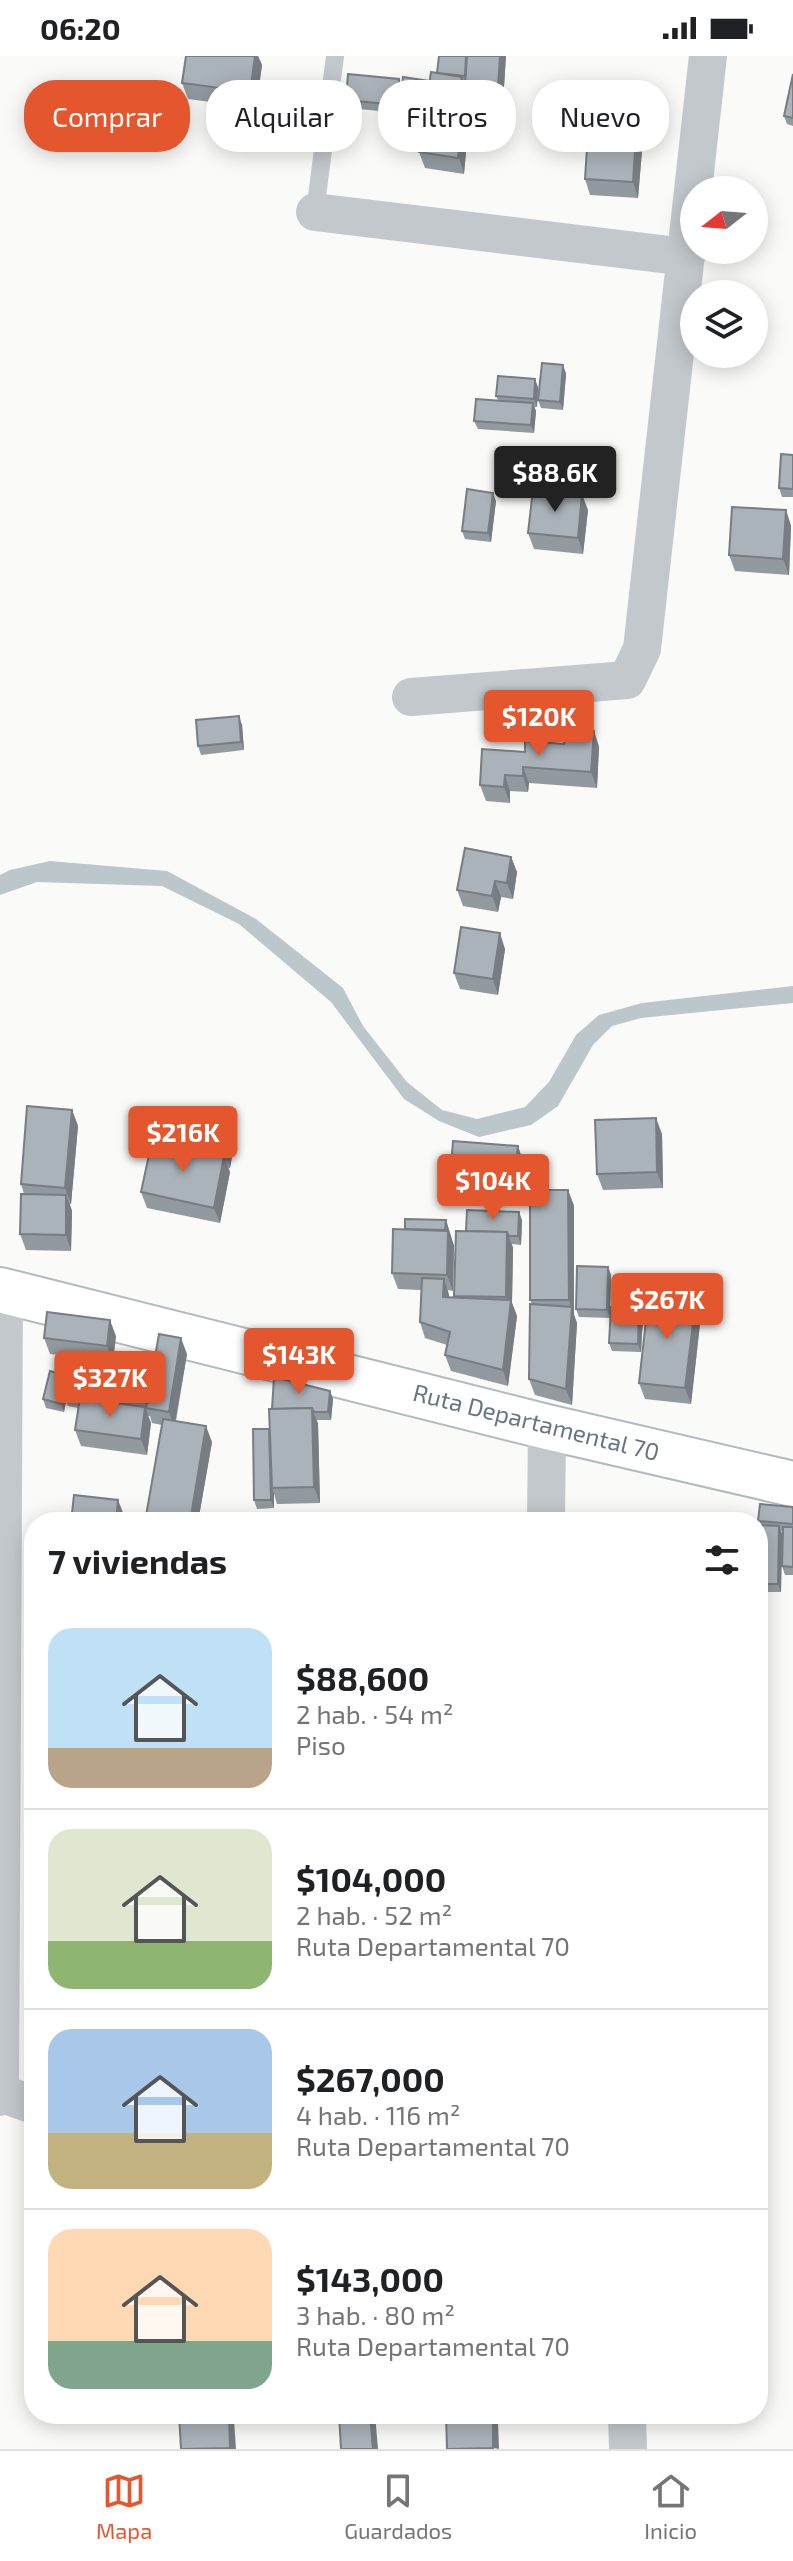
<!DOCTYPE html>
<html lang="es">
<meta charset="utf-8">
<style>
:root{--surface:#fff;--page:#f6f6f6;--text:#202124;--muted:#757577;--line:#e0e0e0;--accent:#e4572e}
body{margin:0;font-family:"Exo 2",sans-serif;background:var(--page);color:var(--text);height:100vh;display:flex;flex-direction:column;font-size:30px;white-space:nowrap}
*{box-sizing:border-box;margin:0}
p{font-size:26px;color:var(--muted)}
.icon{flex:none;width:44px;height:44px;fill:none;stroke:currentColor;stroke-width:2;stroke-linecap:round;stroke-linejoin:round}
.map{position:relative;flex:1;overflow:hidden}
.panel{position:absolute;left:24px;top:1456px;width:744px;height:912px;display:flex;flex-direction:column;background:var(--surface);border-radius:32px;box-shadow:0 4px 20px #0003}
.panel>*{flex:none}
.guide{position:absolute;left:24px;top:24px;width:746px;height:72px;display:flex;gap:16px}
.needle{width:52px;rotate:253deg}
.tools{position:absolute;left:680px;top:120px;display:grid;gap:16px}
.tools a{display:grid;place-items:center;width:88px;height:88px;border-radius:50%;background:var(--surface);box-shadow:0 4px 20px #0003;font-size:40px}
.price{position:absolute;translate:-50% -68px;padding:0 18px;border-radius:8px;background:var(--accent);color:#fff;font-size:26px;line-height:52px;filter:drop-shadow(0 2px 4px #0008)}
.price::after{content:'';position:absolute;left:50%;top:48px;width:24px;height:18px;margin-left:-12px;background:inherit;clip-path:polygon(0 0,100% 0,50% 100%)}
.price.selected{background:#222;color:#fff}
ul{padding:0;list-style:none}
li{display:flex;align-items:center;gap:24px;height:200px;padding:0 24px}
li+li{border-top:2px solid var(--line)}
li span{display:grid;place-items:center;flex:none;width:224px;height:160px;border-radius:24px;color:#555}
li>.icon{margin-inline-start:auto}
span .icon{width:96px;height:96px;fill:#fffc;stroke-width:1}
li b{font-size:34px}
h2{display:flex;justify-content:space-between;align-items:center;height:96px;padding:0 24px;font-size:34px}
.pill{padding:0 28px;border-radius:32px;background:var(--surface);box-shadow:0 4px 20px #0003;font-size:28px;line-height:72px}
.pill.selected{background:var(--accent);color:#fff}
.status{display:flex;justify-content:space-between;align-items:center;height:56px;padding:0 40px;background:var(--surface);direction:ltr}
.status svg{height:22px;fill:currentColor}
.tabs{display:flex;justify-content:space-around;align-items:center;height:112px;border-top:2px solid var(--line);background:var(--surface);font-size:22px;color:var(--muted)}
.tabs a{display:grid;justify-items:center;gap:4px}
.tabs .selected{color:var(--accent)}
.map>svg:first-child{display:block}
.water{fill:#bbc7cb}
.lines{fill:none;stroke-linecap:round;stroke-linejoin:round}
.secondary-casing{stroke:#b3babf;stroke-width:48}
.lane{stroke:#c3c8cc;stroke-width:18}
.street{stroke:#c3c8cc;stroke-width:38}
.secondary{stroke:#fff;stroke-width:44}
.wall{fill:#929a9f}
.shaded-wall{fill:#777d82}
.building{fill:#aab3b9;stroke:#777d82;stroke-width:2}
.labels{text-anchor:middle;stroke-width:8;stroke-linejoin:round;paint-order:stroke}
.street-label{font-size:24px;fill:#657683;stroke:#fff}
</style>
<div class="status"><b>06:20</b><svg viewBox="0 0 49 12"><path d="M0 12V9h3v3zM5 12V6h3v6zM10 12V3h3v9zM15 12V0h3v12zM26 1h20v11H26zM47 4h2v5h-2z"/></svg></div>
<div class="map">
<svg width="793" height="2393" viewBox="0 0 793 2393">
<rect width="100%" height="100%" fill="#fafaf8"/>
<path class="water" d="M50 805 167 815 256 863 343 932 363 970 407 1026 442 1054 477 1063 525 1051 549 1026 576 979 599 959 642 947 793 930V947L641 962 612 970 593 989 558 1050 531 1069 479 1081 439 1065 404 1043 331 946 239 868 162 830 37 826 0 839V819L10 814Z"/>
<g class="lines">
<defs>
<path id="secondary" d="M0 1234 547 1371 793 1428"/>
</defs>
<use href="#secondary" class="secondary-casing"/>
<path class="lane" d="M315 156 335 0"/>
<g class="street">
<path d="M315 156 686 201"/>
<path d="M411 641 627 624 642 593 708 0"/>
<path d="M546 1466 547 1371"/>
<path d="M0 2037 34 2049"/>
<path d="M0 2041 4 1235"/>
<path d="M627 2358 628 2393"/>
</g>
<use href="#secondary" class="secondary"/>
</g>
<g class="wall">
<path d="M186 0H258L262 9 256 52 188 43 182 27Z"/>
<path d="M506 0 501 76 469 74 464 60 460 80 466 96 464 118 425 112 419 96 424 67 402 64 400 57 349 52 346 44 399 23 402 31 430 25 437 17Z"/>
<path d="M793 18V70L787 68 784 60Z"/>
<path d="M307 57 310 66 307 85 257 78 254 69Z"/>
<path d="M636 79 642 95 638 142 590 139 585 123Z"/>
<path d="M563 309 566 318 563 354 541 352 538 344Z"/>
<path d="M538 331 537 351H534L536 355 534 377 478 373 474 365 498 344 496 340Z"/>
<path d="M793 399V441H782L779 432Z"/>
<path d="M496 445 491 486 465 483 462 475Z"/>
<path d="M588 454 583 498 534 493 528 477Z"/>
<path d="M786 454 791 470 789 519 735 515 729 499Z"/>
<path d="M242 669 244 694 201 699 198 690Z"/>
<path d="M594 675 599 691 597 732 529 727 528 736 510 735V747L486 745 480 729 525 696 564 688Z"/>
<path d="M511 801 517 816 513 843 501 841 498 856 463 850 457 834Z"/>
<path d="M505 893 498 939 460 933 454 917Z"/>
<path d="M72 1054 78 1070 71 1148H70L72 1155 71 1195 26 1194 20 1178 24 1138 21 1128Z"/>
<path d="M662 1078 663 1132 603 1134 597 1118Z"/>
<path d="M235 1085 230 1112H228L230 1116 220 1167 147 1152 141 1136 184 1092Z"/>
<path d="M518 1090 523 1106 521 1132 457 1127 451 1111Z"/>
<path d="M568 1134 574 1150V1259L577 1267 572 1349 535 1339 529 1323 532 1248 530 1244Z"/>
<path d="M446 1164 454 1190 453 1235 448 1234 449 1241H454L466 1175 522 1164 521 1189 512 1188 513 1192 512 1247 517 1260 508 1330 451 1315 445 1299 447 1289 425 1282 420 1266 421 1234 398 1233 392 1217 405 1173Z"/>
<path d="M608 1211 611 1219 610 1262 579 1261 576 1253Z"/>
<path d="M696 1243 701 1259 691 1348 645 1343 639 1327Z"/>
<path d="M643 1261 641 1296 612 1295 609 1287Z"/>
<path d="M116 1280 113 1302 150 1296 154 1307 187 1298 176 1365 212 1386 198 1466H148L146 1460 162 1369 152 1367 150 1360H148L151 1367 147 1399 81 1390 75 1374 78 1352 68 1350 66 1346 64 1356 46 1352 43 1343 65 1319 100 1304 50 1298 44 1282Z"/>
<path d="M330 1335 333 1343 331 1364H317L318 1368 320 1447 277 1448 274 1438V1452L257 1453 254 1444 269 1373Z"/>
<path d="M793 1451V1519H785L782 1510 783 1475H781L782 1478 781 1536H758V1469H760L758 1465Z"/>
<path d="M758 2136 762 2148 763 2193H758Z"/>
</g>
<g class="shaded-wall">
<path d="M255 0H258L262 9 256 52 250 36Z"/>
<path d="M500 0H506L501 76 496 60Z"/>
<path d="M462 21 467 37 460 80 466 96 464 118 452 79Z"/>
<path d="M399 23 402 31 400 57 397 49Z"/>
<path d="M307 57 310 66 307 85 304 77Z"/>
<path d="M636 79 642 95 638 142 633 126Z"/>
<path d="M563 309 566 318 563 354 560 346Z"/>
<path d="M535 323 538 331 537 351 534 343Z"/>
<path d="M533 347 536 355 534 377 531 369Z"/>
<path d="M493 437 496 445 491 486 488 477Z"/>
<path d="M582 438 588 454 583 498 578 482Z"/>
<path d="M786 454 791 470 789 519 783 503Z"/>
<path d="M239 660 242 669 244 694 241 686Z"/>
<path d="M594 675 599 691 597 732 591 716Z"/>
<path d="M523 711 529 727 528 736 523 720Z"/>
<path d="M505 719 510 735V747L504 731Z"/>
<path d="M511 801 517 816 513 843 507 827Z"/>
<path d="M495 825 501 841 498 856 492 840Z"/>
<path d="M500 877 505 893 498 939 493 923Z"/>
<path d="M72 1054 78 1070 71 1148 65 1132Z"/>
<path d="M656 1062 662 1078 663 1132 657 1116Z"/>
<path d="M232 1077 235 1085 230 1112 227 1104Z"/>
<path d="M518 1090 523 1106 521 1132 515 1116Z"/>
<path d="M224 1100 230 1116 220 1167 214 1152Z"/>
<path d="M568 1134 574 1150V1259L577 1267 572 1349 566 1333 571 1252 569 1244Z"/>
<path d="M66 1139 72 1155 71 1195 66 1179Z"/>
<path d="M519 1156 522 1164 521 1189 518 1180Z"/>
<path d="M446 1164 454 1190 453 1235 447 1219Z"/>
<path d="M507 1176 513 1192 512 1247 517 1260 508 1330 503 1314 510 1252 506 1241Z"/>
<path d="M608 1211 611 1219 610 1262 607 1254Z"/>
<path d="M444 1223 449 1239V1257L443 1241Z"/>
<path d="M696 1243 701 1259 691 1348 685 1332Z"/>
<path d="M639 1252 643 1261 641 1296 638 1288Z"/>
<path d="M110 1264 116 1280 113 1306 107 1290Z"/>
<path d="M181 1282 187 1298 174 1372 169 1356Z"/>
<path d="M150 1296 156 1312 147 1352 144 1344Z"/>
<path d="M330 1335 333 1343 331 1364 328 1356Z"/>
<path d="M63 1337 66 1346 64 1356 61 1348Z"/>
<path d="M145 1351 151 1367 147 1399 141 1383Z"/>
<path d="M312 1352 318 1368 320 1447 314 1431Z"/>
<path d="M206 1370 212 1386 198 1466H190Z"/>
<path d="M269 1373 272 1432 274 1438V1452L271 1444Z"/>
<path d="M118 1444 124 1459V1466H116Z"/>
<path d="M779 1470 782 1478 781 1536 778 1528Z"/>
<path d="M758 2136 762 2148 763 2193 758 2179Z"/>
<path d="M229 2358H232L234 2364 236 2393H231L230 2392Z"/>
<path d="M370 2358H375L378 2393H373Z"/>
<path d="M493 2358H496L498 2365 499 2393 493 2392Z"/>
</g>
<g class="building">
<path d="M186 0H255L250 36 182 27Z"/>
<path d="M439 0H466L465 20 437 17Z"/>
<path d="M467 0H500L496 60 463 59Z"/>
<path d="M431 16 462 21 452 79 460 80 458 102 419 96Z"/>
<path d="M348 18 399 23 397 49 346 44Z"/>
<path d="M793 18V62L784 60Z"/>
<path d="M403 21 430 25 425 59 399 56Z"/>
<path d="M257 50 307 57 304 77 254 69Z"/>
<path d="M588 76 636 79 633 126 585 123Z"/>
<path d="M542 307 563 309 560 346 538 344Z"/>
<path d="M498 320 535 323 534 343 496 340Z"/>
<path d="M476 343 533 347 531 369 474 365Z"/>
<path d="M781 398 793 399V433L779 432Z"/>
<path d="M467 433 493 437 488 477 462 475Z"/>
<path d="M533 433 582 438 578 482 528 477Z"/>
<path d="M732 451 786 454 783 503 729 499Z"/>
<path d="M239 660 241 686 198 690 196 664Z"/>
<path d="M566 673 594 675 591 716 523 711V720L505 719 504 731 480 729 482 693 525 696V685L564 688Z"/>
<path d="M465 792 511 801 507 827 495 825 492 840 457 834Z"/>
<path d="M461 871 500 877 493 923 454 917Z"/>
<path d="M27 1050 72 1054 65 1132 21 1128Z"/>
<path d="M656 1062 657 1116 597 1118 595 1064Z"/>
<path d="M188 1068 232 1077 227 1104 225 1103 224 1100 184 1092Z"/>
<path d="M152 1085 224 1100 214 1152 141 1136Z"/>
<path d="M453 1085 518 1090 515 1116 451 1111Z"/>
<path d="M530 1134H568L569 1244H530Z"/>
<path d="M21 1138 66 1139V1179L20 1178Z"/>
<path d="M467 1154 519 1156 518 1180H509L507 1176 466 1175Z"/>
<path d="M405 1163 446 1164 445 1174 405 1173Z"/>
<path d="M393 1173 448 1175 447 1219 392 1217Z"/>
<path d="M456 1175 507 1176 506 1241 454 1240Z"/>
<path d="M577 1210 608 1211 607 1254 576 1253Z"/>
<path d="M422 1222 444 1223 443 1241 511 1244 503 1314 445 1299 450 1276 420 1266Z"/>
<path d="M649 1237 696 1243 685 1332 639 1327Z"/>
<path d="M530 1248 572 1251 566 1333 529 1323Z"/>
<path d="M611 1251 639 1252 638 1288 609 1287Z"/>
<path d="M47 1256 110 1264 107 1290 44 1282Z"/>
<path d="M159 1278 181 1282 169 1356 146 1352Z"/>
<path d="M150 1296 144 1344 62 1335 67 1310Z"/>
<path d="M50 1315 65 1319 61 1348 43 1343Z"/>
<path d="M274 1321 330 1335 328 1356H314L312 1352 272 1353Z"/>
<path d="M80 1342 145 1351 141 1383 75 1374Z"/>
<path d="M312 1352 314 1431 272 1432 269 1353Z"/>
<path d="M163 1363 206 1370 190 1466H182L146 1460Z"/>
<path d="M253 1373H269L271 1444H254Z"/>
<path d="M74 1439 118 1444 116 1466H71Z"/>
<path d="M760 1448 793 1451V1468L758 1465Z"/>
<path d="M758 1469 779 1470 778 1528H758Z"/>
<path d="M783 1471H793V1511L782 1510Z"/>
<path d="M179 2358H229L230 2392 181 2393Z"/>
<path d="M339 2358H370L373 2393H341Z"/>
<path d="M446 2358H493V2392L447 2393Z"/>
</g>
<g class="labels">
<g class="street-label">
<text transform="translate(536 1367) rotate(14)" y="8">Ruta Departamental 70</text>
</g>
</g>
</svg>
<div class="tools">
<a><svg class="needle" viewBox="-14 -14 28 28"><path d="M0-13l5 13h-10z" fill="#e53935"/><path d="M0 13l5-13h-10z" fill="#757577"/></svg></a>
<a><svg class="icon" aria-label="layers" viewBox="0 0 24 24"><path d="M12 4l9 5-9 5-9-5zM3 14l9 5 9-5"/></svg></a>
</div>
<b class="price selected" style="left:555px;top:458px">$88.6K</b>
<b class="price" style="left:539px;top:702px">$120K</b>
<b class="price" style="left:183px;top:1118px">$216K</b>
<b class="price" style="left:493px;top:1166px">$104K</b>
<b class="price" style="left:667px;top:1285px">$267K</b>
<b class="price" style="left:299px;top:1340px">$143K</b>
<b class="price" style="left:110px;top:1363px">$327K</b>
<div class="guide">
<a class="pill selected">Comprar</a>
<a class="pill">Alquilar</a>
<a class="pill">Filtros</a>
<a class="pill">Nuevo</a>
</div>
<section class="panel">
<h2>7 viviendas<svg class="icon" aria-label="filters" viewBox="0 0 24 24"><path d="M4 7h16M4 17h16"/><circle cx="9" cy="7" r="2"/><circle cx="15" cy="17" r="2"/></svg></h2>
<ul>
<li><span style="background:linear-gradient(#bfe0f5 75%,#b9a48a 0)"><svg class="icon" aria-label="home" viewBox="0 0 24 24"><path d="M3 11l9-7 9 7M6 9v11h12V9"/></svg></span><div><b>$88,600</b><p>2 hab. · 54 m²</p><p>Piso</p></div></li>
<li><span style="background:linear-gradient(#dfe7d0 70%,#8fb573 0)"><svg class="icon" aria-label="home" viewBox="0 0 24 24"><path d="M3 11l9-7 9 7M6 9v11h12V9"/></svg></span><div><b>$104,000</b><p>2 hab. · 52 m²</p><p>Ruta Departamental 70</p></div></li>
<li><span style="background:linear-gradient(#a9c7e8 65%,#c2b280 0)"><svg class="icon" aria-label="home" viewBox="0 0 24 24"><path d="M3 11l9-7 9 7M6 9v11h12V9"/></svg></span><div><b>$267,000</b><p>4 hab. · 116 m²</p><p>Ruta Departamental 70</p></div></li>
<li><span style="background:linear-gradient(#ffd9b3 70%,#7fa58c 0)"><svg class="icon" aria-label="home" viewBox="0 0 24 24"><path d="M3 11l9-7 9 7M6 9v11h12V9"/></svg></span><div><b>$143,000</b><p>3 hab. · 80 m²</p><p>Ruta Departamental 70</p></div></li>
</ul>
</section>
</div>
<nav class="tabs">
<a class="selected"><svg class="icon" aria-label="map" viewBox="0 0 24 24"><path d="M3 6l6-2 6 2 6-2v14l-6 2-6-2-6 2zM9 4v14M15 6v14"/></svg>Mapa</a>
<a><svg class="icon" aria-label="saved" viewBox="0 0 24 24"><path d="M7 4h10v16l-5-4-5 4z"/></svg>Guardados</a>
<a><svg class="icon" aria-label="home" viewBox="0 0 24 24"><path d="M3 11l9-7 9 7M6 9v11h12V9"/></svg>Inicio</a>
</nav>
